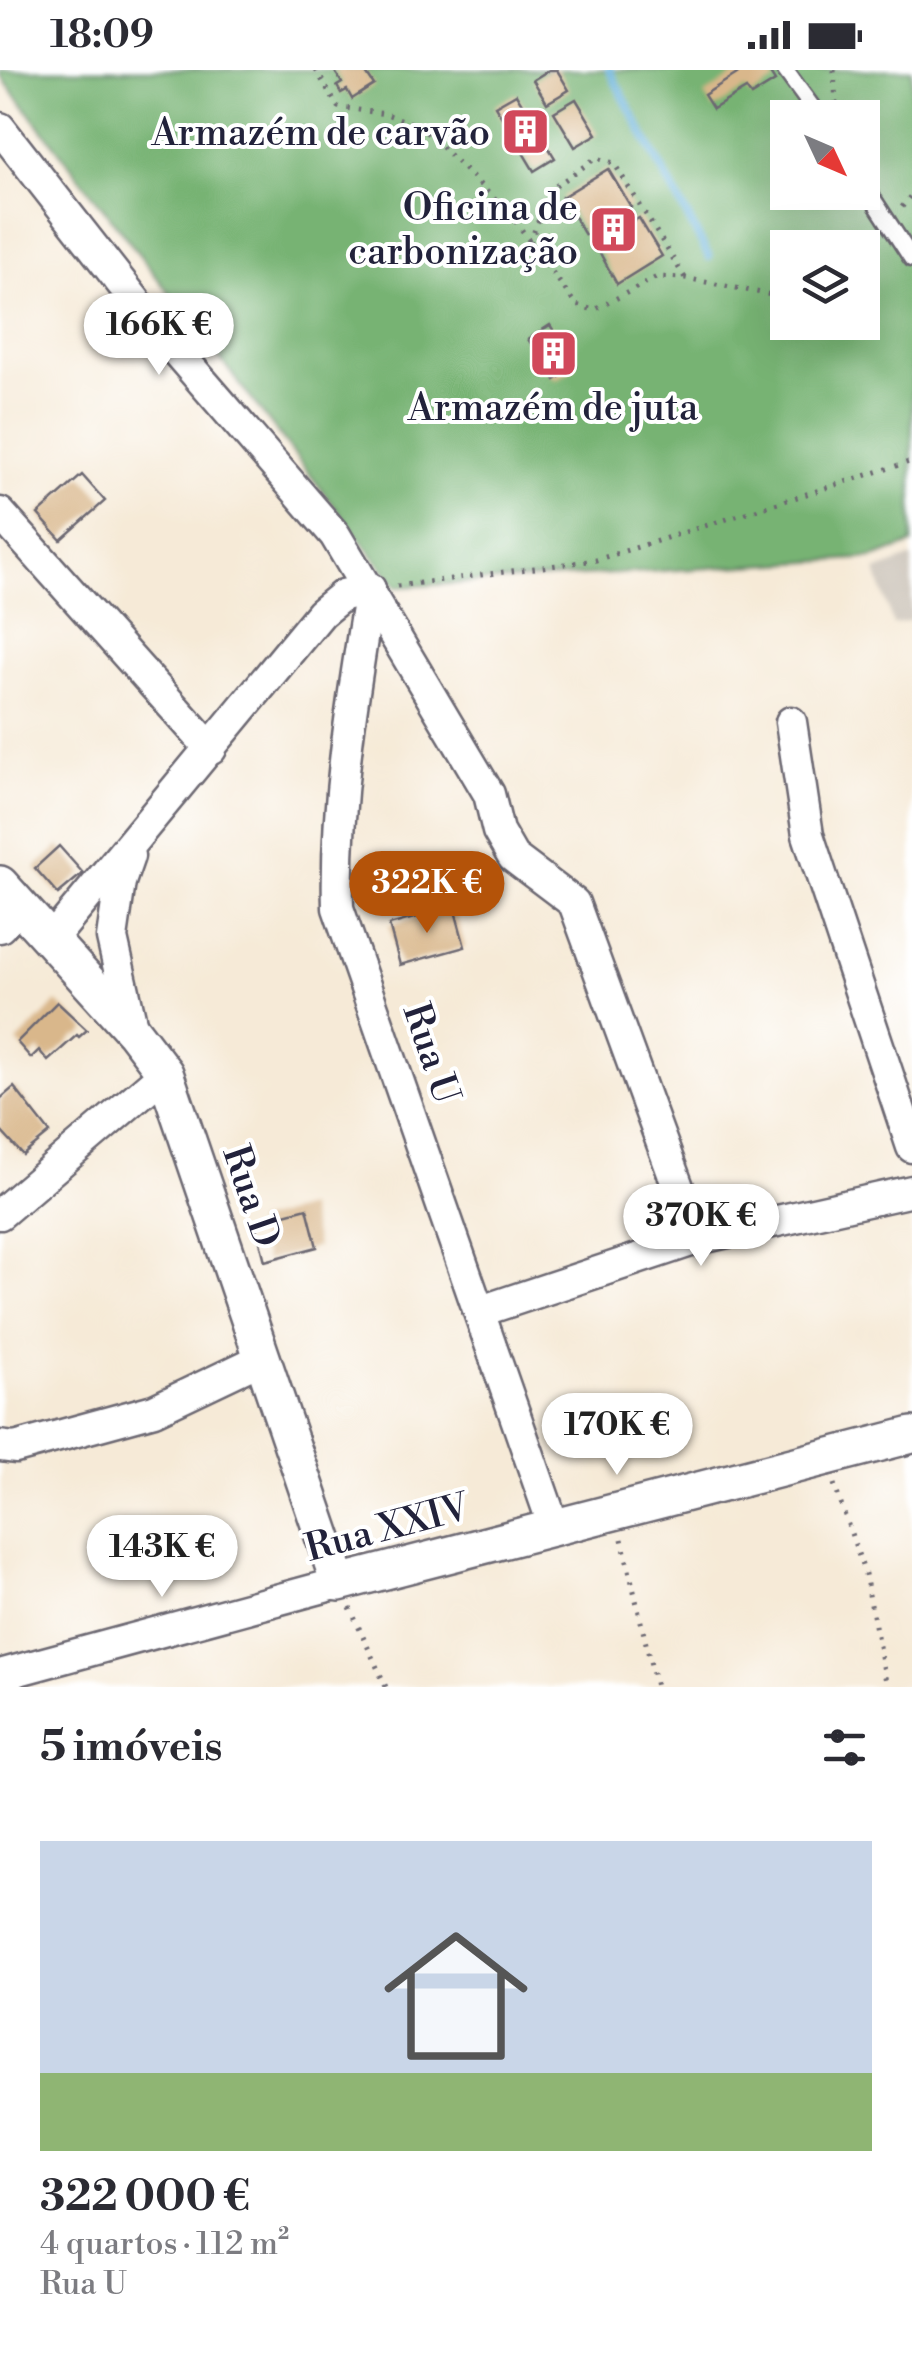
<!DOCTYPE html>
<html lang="pt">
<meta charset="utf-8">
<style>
:root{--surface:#fff;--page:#f2f2f3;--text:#2b2b33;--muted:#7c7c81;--line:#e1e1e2;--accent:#b45309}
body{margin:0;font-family:"Libre Bodoni",serif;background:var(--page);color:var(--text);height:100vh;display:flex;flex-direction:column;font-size:38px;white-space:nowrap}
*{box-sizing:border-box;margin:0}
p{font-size:32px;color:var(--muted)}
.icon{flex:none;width:55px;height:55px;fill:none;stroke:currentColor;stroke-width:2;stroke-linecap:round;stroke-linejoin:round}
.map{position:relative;height:1617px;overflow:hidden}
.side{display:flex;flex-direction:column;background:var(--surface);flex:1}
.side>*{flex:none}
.needle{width:65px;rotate:134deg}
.buttons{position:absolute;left:770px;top:30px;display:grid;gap:20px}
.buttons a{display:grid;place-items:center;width:110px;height:110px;border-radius:0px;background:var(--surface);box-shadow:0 10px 40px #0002;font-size:50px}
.price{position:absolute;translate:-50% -85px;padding:0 22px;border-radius:35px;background:#fff;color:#222;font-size:32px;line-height:65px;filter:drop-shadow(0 2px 5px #0008)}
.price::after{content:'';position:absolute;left:50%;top:60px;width:30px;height:22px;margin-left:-15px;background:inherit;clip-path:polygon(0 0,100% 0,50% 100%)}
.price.current{background:var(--accent);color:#fff}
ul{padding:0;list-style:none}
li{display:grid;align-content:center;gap:20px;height:530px;padding:0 40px}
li+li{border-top:2px solid var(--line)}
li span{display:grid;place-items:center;height:310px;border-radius:0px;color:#555}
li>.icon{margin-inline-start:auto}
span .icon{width:180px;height:180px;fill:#fffc;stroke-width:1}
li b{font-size:42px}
h2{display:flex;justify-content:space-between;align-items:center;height:120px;padding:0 40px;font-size:42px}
.status{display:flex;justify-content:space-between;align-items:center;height:70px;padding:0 50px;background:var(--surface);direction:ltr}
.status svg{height:28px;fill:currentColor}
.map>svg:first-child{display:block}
.industrial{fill:#cbc3b8}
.forest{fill:#77b373;stroke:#4c6a57;stroke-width:2.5;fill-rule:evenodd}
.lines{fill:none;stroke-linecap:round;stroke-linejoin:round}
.stream{stroke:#5aaad5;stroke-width:8}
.building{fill:#d9b78b}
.service-casing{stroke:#6c6872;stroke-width:20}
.minor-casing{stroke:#6c6872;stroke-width:35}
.tertiary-casing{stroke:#6c6872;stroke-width:40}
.path{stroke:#6c6872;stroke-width:5;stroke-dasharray:2.5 8;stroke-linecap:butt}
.service{stroke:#fff;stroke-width:15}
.minor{stroke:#fff;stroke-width:30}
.tertiary{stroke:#fff;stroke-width:35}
.labels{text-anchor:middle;stroke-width:8;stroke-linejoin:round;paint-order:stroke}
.poi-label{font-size:38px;fill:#22223b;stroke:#fff;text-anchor:end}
.street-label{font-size:38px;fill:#22223b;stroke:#fff}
</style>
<div class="status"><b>18:09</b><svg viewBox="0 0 49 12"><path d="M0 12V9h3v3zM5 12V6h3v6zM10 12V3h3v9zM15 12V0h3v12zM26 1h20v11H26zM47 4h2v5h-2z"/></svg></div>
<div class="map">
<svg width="912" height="1617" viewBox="0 0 912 1617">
<rect width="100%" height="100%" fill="#fff"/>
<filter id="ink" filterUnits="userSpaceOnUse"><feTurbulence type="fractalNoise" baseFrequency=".01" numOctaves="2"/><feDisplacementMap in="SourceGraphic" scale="20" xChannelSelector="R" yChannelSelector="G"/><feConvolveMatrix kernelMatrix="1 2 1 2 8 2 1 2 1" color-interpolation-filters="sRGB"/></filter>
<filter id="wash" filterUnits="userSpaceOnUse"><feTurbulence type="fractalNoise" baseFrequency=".0048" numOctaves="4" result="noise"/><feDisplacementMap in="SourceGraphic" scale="40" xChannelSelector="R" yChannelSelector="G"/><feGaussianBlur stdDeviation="2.25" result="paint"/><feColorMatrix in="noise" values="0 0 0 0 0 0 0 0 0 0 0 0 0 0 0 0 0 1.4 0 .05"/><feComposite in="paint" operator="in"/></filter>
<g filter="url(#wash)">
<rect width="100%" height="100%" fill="#f6ead7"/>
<path class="industrial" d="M912 487V550L893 555 876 501Z"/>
<path class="forest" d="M0 0H912V474L873 488 397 517 0 5ZM788 48H862V122H788ZM788 178H862V252H788Z"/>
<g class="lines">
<path class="stream" d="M609 0 709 187"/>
</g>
<g id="blocks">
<g class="building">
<path d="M334 0H364L374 15 352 29 347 20 341 23 337 16 342 13Z"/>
<path d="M549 0H557L569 20 547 33 533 10Z"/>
<path d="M734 0H768L775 11 751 26 746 19 713 39 704 25 737 4Z"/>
<path d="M516 24 555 88 534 101 495 36Z"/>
<path d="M576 29 597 64 575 77 554 42Z"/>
<path d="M608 99 631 137 620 145 626 155 639 148 662 186 617 214 589 163 585 165 562 127Z"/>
<path d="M550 255 577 296 555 310 528 269Z"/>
<path d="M82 405 105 431 61 470 38 444Z"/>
<path d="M59 776 83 803 58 824 35 798Z"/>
<path d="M454 837 465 877 400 895 389 855Z"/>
<path d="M57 932 87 960 79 967 77 965 48 991 39 980 31 988 17 972Z"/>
<path d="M14 1017 50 1063 23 1085 0 1060V1029Z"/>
<path d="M307 1138 317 1177 265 1191 255 1152Z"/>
</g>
</g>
</g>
<g filter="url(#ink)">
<use href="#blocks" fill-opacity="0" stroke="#6c6872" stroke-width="2.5"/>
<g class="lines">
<defs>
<g id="service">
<path d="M785 0 820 48"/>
<path d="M862 112 912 189"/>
</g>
<g id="minor">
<path d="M0 58 163 266 335 465 489 724 498 761 513 787 574 833 697 1169"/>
<path d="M0 443 211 679"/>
<path d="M370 519C353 625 335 731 338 838L554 1457"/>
<path d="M791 652 808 765 912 1077"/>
<path d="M129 786 120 812 112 868 133 961"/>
<path d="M0 857 20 836"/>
<path d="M51 870 321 543 343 525 370 519"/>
<path d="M0 1144 165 1003"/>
<path d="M481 1241 697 1169 912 1121"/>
<path d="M0 1376 15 1378 154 1340 263 1288"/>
<path d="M0 1605 339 1513"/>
</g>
<path id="tertiary" d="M0 814 133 961 165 1003 339 1513 912 1365"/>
</defs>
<use href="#service" class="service-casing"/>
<use href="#minor" class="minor-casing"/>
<use href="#tertiary" class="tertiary-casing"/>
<g class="path">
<path d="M316 0 338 37 386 44 420 56 511 145 576 235 594 240 657 207 685 208 777 226 788 221"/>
<path d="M834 0 836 35"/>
<path d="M902 137 912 124"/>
<path d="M530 172 550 120 596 88 614 93 685 208"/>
<path d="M861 178 873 166"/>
<path d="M397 516 596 490 912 391"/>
<path d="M834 1414 865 1504 887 1617"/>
<path d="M622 1469 656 1617"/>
<path d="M350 1538 386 1617"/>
</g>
<use href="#service" class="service"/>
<use href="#minor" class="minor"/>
<use href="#tertiary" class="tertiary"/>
</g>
</g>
<defs>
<symbol id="building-square" viewBox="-11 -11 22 22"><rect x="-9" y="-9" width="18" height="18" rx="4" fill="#d1495b" stroke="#fff"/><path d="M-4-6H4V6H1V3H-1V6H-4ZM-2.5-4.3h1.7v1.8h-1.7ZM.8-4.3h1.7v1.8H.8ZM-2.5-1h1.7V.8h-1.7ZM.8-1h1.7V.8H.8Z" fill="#fff"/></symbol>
</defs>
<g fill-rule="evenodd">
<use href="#building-square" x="498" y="34" width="55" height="55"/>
<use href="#building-square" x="586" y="132" width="55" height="55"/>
<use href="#building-square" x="526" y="256" width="55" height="55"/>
</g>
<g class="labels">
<g class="poi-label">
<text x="490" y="75">Armazém de carvão</text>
<text x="578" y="150">Oficina de<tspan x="578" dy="44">carbonização</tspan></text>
<text x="553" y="350" text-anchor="middle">Armazém de juta</text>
</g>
<g class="street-label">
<text transform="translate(432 983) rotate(71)" y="13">Rua U</text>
<text transform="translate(252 1126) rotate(71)" y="13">Rua D</text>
<text transform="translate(387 1457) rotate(-15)" y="13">Rua XXIV</text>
</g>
</g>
</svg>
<div class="buttons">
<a><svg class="needle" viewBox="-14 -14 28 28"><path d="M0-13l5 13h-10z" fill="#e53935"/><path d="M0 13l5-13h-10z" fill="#7c7c81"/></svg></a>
<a><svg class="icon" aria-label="layers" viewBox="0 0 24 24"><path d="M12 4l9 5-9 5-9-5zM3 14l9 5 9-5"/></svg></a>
</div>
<b class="price" style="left:159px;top:308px">166K €</b>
<b class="price current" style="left:427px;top:866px">322K €</b>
<b class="price" style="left:701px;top:1199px">370K €</b>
<b class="price" style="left:617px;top:1408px">170K €</b>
<b class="price" style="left:162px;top:1530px">143K €</b>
</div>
<section class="side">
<h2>5 imóveis<svg class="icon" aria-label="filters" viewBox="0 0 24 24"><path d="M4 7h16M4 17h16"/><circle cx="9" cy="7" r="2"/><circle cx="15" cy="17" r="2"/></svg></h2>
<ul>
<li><span style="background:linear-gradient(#c9d6e8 75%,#8fb573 0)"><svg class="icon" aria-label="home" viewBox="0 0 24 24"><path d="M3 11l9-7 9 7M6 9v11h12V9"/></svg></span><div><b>322 000 €</b><p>4 quartos · 112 m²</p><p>Rua U</p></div></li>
</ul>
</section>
